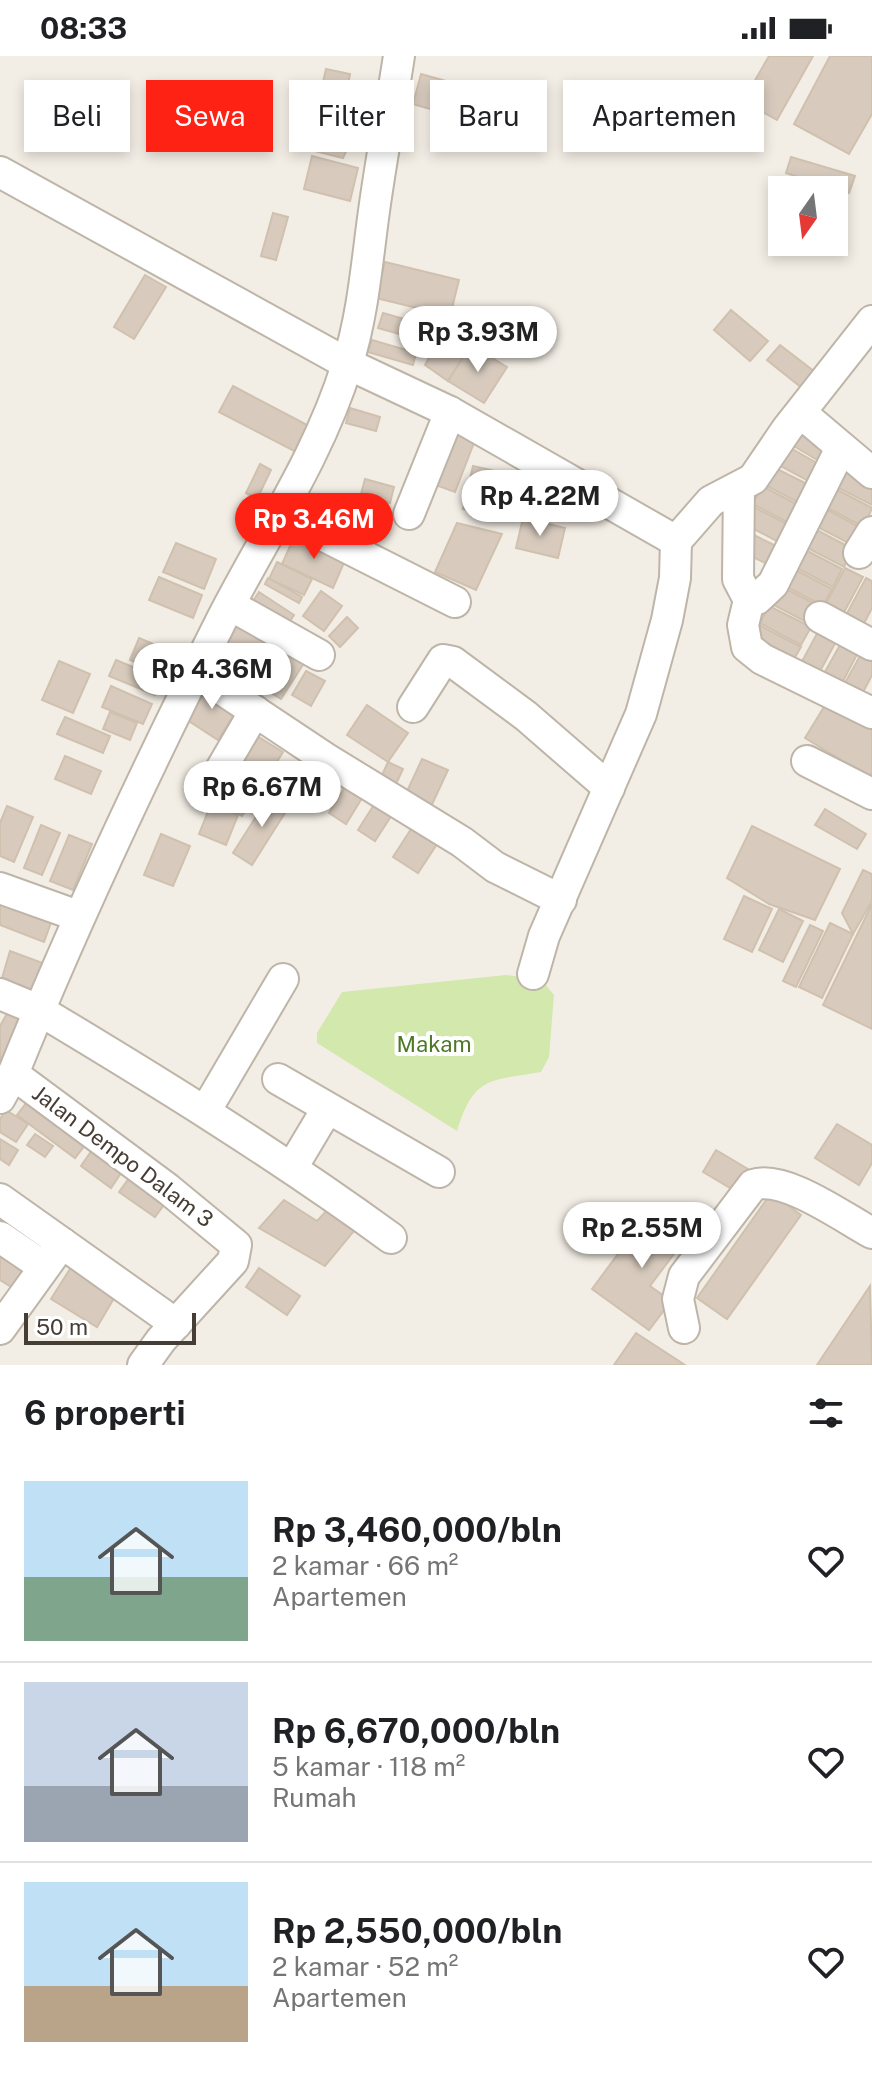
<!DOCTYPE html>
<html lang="id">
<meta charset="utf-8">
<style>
:root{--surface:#fff;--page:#f6f6f6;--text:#202124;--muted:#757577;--line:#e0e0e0;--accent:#fd2213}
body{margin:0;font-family:"Public Sans",sans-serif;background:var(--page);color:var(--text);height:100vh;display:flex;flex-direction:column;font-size:30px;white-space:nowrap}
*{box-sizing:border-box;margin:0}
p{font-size:26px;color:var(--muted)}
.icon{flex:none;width:44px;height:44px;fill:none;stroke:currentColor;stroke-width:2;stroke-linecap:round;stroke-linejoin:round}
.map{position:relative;height:1309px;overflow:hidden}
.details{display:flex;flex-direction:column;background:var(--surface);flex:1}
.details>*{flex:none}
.guide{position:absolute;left:24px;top:24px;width:824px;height:72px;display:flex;gap:16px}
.needle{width:52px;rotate:194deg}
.fabs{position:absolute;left:768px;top:120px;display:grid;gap:16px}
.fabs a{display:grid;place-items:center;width:80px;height:80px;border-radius:0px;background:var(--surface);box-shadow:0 4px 12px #0003;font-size:40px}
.scale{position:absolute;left:24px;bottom:20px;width:172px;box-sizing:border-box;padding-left:8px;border:4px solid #463e35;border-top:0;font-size:22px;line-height:28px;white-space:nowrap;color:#463e35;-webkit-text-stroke:6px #fff;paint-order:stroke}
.price{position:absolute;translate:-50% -68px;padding:0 18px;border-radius:28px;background:#fff;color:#222;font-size:26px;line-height:52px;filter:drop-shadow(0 2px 4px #0008)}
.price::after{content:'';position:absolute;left:50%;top:48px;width:24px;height:18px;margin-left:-12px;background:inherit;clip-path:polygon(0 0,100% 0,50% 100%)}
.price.selected{background:var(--accent);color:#fff}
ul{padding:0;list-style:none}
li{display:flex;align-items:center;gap:24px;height:200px;padding:0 24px}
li+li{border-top:2px solid var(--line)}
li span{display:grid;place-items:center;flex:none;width:224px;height:160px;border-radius:0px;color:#555}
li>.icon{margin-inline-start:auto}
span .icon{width:96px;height:96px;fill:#fffc;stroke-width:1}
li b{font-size:34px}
h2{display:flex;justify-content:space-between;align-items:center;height:96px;padding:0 24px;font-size:34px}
.pill{padding:0 28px;border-radius:0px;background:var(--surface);box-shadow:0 4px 12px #0003;font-size:28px;line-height:72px}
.pill.selected{background:var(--accent);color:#fff}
.status{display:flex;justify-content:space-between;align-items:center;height:56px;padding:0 40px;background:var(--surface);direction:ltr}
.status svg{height:22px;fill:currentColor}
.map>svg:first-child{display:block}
.green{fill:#d2e8ad}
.building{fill:#d8cbbe;stroke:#d0c0ae;stroke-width:2}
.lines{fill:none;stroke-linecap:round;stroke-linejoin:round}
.minor-casing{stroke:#beb5a8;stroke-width:34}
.minor{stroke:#fff;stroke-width:30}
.labels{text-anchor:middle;stroke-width:8;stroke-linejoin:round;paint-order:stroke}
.park-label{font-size:22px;fill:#4d7827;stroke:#fff}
.street-label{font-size:22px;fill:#463e35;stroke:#fff}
</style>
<div class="status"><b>08:33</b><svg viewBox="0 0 49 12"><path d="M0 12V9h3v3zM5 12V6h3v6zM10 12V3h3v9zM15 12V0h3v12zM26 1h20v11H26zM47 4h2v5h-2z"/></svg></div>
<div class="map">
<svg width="872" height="1309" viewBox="0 0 872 1309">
<rect width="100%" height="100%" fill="#f3eee5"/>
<path class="green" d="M506 919 541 923 554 939 549 1001 541 1016C489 1025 474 1020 457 1075L317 987V977L342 936Z"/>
<g class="building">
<path d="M769 0H813L777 64 743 45Z"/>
<path d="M830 0H872V58L849 98 794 68Z"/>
<path d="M326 13 350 18 344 49 319 43Z"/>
<path d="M421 18 460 29 451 59 413 48Z"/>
<path d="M364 56 343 102 303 92 308 70Z"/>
<path d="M312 100 358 112 350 145 304 133Z"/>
<path d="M791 101 855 120 849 137 786 117Z"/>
<path d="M273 157 288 161 276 204 261 200Z"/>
<path d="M385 206 459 224 450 260 376 242Z"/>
<path d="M145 219 166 231 134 283 114 271Z"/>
<path d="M731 254 768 285 750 305 714 274Z"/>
<path d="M383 257 418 267 414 282 378 272Z"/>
<path d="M444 275 471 289 448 325 425 309Z"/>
<path d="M372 284 416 297 413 309 368 296Z"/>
<path d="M471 289 507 311 484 347 448 325Z"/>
<path d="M780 289 815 316 802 332 767 304Z"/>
<path d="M233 330 309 370 296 396 219 356Z"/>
<path d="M350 352 380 361 376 375 346 367Z"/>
<path d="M803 371 835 390 824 408 792 389Z"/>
<path d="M450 375 475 384 455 436 430 427Z"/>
<path d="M787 390 824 411 814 428 777 408Z"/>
<path d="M260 408 271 414 257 443 246 437Z"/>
<path d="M473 410 508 418 498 461 463 453Z"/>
<path d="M773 411 815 432 805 450 763 428Z"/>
<path d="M842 411 872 427V449L833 429Z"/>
<path d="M365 423 394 431 390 447 361 438Z"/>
<path d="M762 430 804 452 794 470 753 448Z"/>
<path d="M832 431 872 452 864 471 822 449Z"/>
<path d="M752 450 794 472 784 489 743 467Z"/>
<path d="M822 451 863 473 854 490 812 468Z"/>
<path d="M523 462 565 472 558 502 516 492Z"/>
<path d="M457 467 502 478 476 534 435 516Z"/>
<path d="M811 471 853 493 844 511 802 489Z"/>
<path d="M295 479 346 502 333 532 282 508Z"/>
<path d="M754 479 782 493 773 511 745 497Z"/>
<path d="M176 487 216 503 204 533 163 516Z"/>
<path d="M800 491 842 513 833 531 791 509Z"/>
<path d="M277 506 312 523 304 539 269 523Z"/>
<path d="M790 511 832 533 823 550 781 528Z"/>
<path d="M845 512 863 521 841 562 823 553Z"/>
<path d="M159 521 202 539 193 562 149 544Z"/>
<path d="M268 522 302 541 299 547 265 528Z"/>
<path d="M866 522 872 525V552L861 573 844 563Z"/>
<path d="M780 530 821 551 812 569 770 547Z"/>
<path d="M321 535 342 550 324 575 303 560Z"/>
<path d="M259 536 294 559 282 577 247 554Z"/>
<path d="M769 550 811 571 801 589 760 567Z"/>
<path d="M347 561 358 572 340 591 329 580Z"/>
<path d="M234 562 276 590 256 620 215 593Z"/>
<path d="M759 569 801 591 791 608 750 587Z"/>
<path d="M821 570 839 580 817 621 799 611Z"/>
<path d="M845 580 862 589 840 631 822 621Z"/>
<path d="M139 582 172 596 163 618 130 604Z"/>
<path d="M865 591 872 595V619L860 642 842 632Z"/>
<path d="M287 592 306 604 281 643 263 632Z"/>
<path d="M116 604 162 623 155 639 109 620Z"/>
<path d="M59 605 90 618 73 657 42 644Z"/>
<path d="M306 615 325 625 311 650 292 639Z"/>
<path d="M206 626 241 648 218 684 184 662Z"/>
<path d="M111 630 152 648 143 668 102 651Z"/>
<path d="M827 646 872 673V717L869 721 805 682Z"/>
<path d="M367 649 408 677 388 706 347 679Z"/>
<path d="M110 656 137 667 130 684 103 673Z"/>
<path d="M65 661 110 680 103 697 57 678Z"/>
<path d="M247 674 283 696 263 728 227 705Z"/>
<path d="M65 700 101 715 91 738 55 723Z"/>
<path d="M422 703 448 714 429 755 403 744Z"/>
<path d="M388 706 403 713 391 739 376 732Z"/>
<path d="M328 709 343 719 326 747 310 737Z"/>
<path d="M350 723 367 734 346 768 329 757Z"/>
<path d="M229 725 254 741 242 760 217 744Z"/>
<path d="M271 737 290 749 252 809 233 797Z"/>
<path d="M377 744 395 754 375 785 358 774Z"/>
<path d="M211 748 238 759 226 789 199 778Z"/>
<path d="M7 750 33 761 14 806 0 800V767Z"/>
<path d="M825 753 866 778 857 793 815 769Z"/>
<path d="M41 769 60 777 42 819 24 812Z"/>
<path d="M413 770 439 785 418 817 393 801Z"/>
<path d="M752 770 840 813 815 864 769 848 727 822Z"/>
<path d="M161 778 190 790 173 830 144 819Z"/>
<path d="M69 779 92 788 73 834 50 825Z"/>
<path d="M863 814 872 818V845L853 878 842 857Z"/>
<path d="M0 840 53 861 44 886 0 869Z"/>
<path d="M744 840 772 853 752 896 724 883Z"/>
<path d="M872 848V973L823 949Z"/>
<path d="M779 853 803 865 783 906 759 894Z"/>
<path d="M830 867 853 878 822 942 799 931Z"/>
<path d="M810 869 823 875 796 931 783 925Z"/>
<path d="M10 895 48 909 36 943 0 929Z"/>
<path d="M9 954 25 963 0 1006V970Z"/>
<path d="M34 1037 92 1080 75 1102 17 1059Z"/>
<path d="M6 1054 28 1068 16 1086 0 1076V1063Z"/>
<path d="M837 1068 872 1089V1107L859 1129 815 1102Z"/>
<path d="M35 1078 53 1090 45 1101 27 1089Z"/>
<path d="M0 1083 18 1094 9 1109 0 1103Z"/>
<path d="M97 1087 127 1108 111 1132 81 1110Z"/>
<path d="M716 1094 748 1113 735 1135 703 1116Z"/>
<path d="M135 1114 171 1139 155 1161 119 1136Z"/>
<path d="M771 1137 801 1159 727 1263 697 1242Z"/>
<path d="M284 1144 317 1165 329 1152 358 1170 325 1210 259 1172Z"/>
<path d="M652 1152 688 1179 650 1230 671 1245 649 1274 592 1233Z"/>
<path d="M0 1183 32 1205 13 1232 0 1224Z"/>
<path d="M75 1205 120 1232 97 1271 51 1243Z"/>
<path d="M259 1212 300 1240 287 1259 246 1231Z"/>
<path d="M870 1230 872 1309H817Z"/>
<path d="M636 1277 685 1309H614Z"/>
</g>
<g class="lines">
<defs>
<g id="minor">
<path d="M0 116 348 308 450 356 676 485"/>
<path d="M801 357 872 417"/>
<path d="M739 431 738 523 749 544 743 569 747 591 762 603 872 657"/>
<path d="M281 458 455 546"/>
<path d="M409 458 450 356"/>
<path d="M676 485 711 445 753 423 787 373 872 265"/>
<path d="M859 497 872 476"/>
<path d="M749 544 757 543 773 528 836 402"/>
<path d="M230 549 319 599"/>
<path d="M820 561 872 589"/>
<path d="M196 616 325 702 462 786 495 811 561 844"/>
<path d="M413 651 443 604 453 606 526 660 609 732"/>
<path d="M807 705 872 738"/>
<path d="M206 739 255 655"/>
<path d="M0 832 67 856"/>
<path d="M533 918 544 880 641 658 667 564 675 522 676 485"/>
<path d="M0 938 29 950"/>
<path d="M39 954C159 1026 277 1099 391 1182"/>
<path d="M13 1018 168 1133 236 1189 233 1205 161 1284 143 1309"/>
<path d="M278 1023 439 1116"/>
<path d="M0 1042 13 1018C76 862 146 714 222 563 265 479 319 400 347 309 363 260 367 205 374 155 381 103 391 52 399 0"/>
<path d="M206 1054 283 923"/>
<path d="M293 1110 327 1053"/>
<path d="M0 1143 176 1268"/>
<path d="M0 1181 44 1211"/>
<path d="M684 1272 678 1243 684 1220 753 1129C784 1118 844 1162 872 1177"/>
<path d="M0 1273 62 1187"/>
</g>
</defs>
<use href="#minor" class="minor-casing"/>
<use href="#minor" class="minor"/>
</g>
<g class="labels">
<g class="park-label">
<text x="434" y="996">Makam</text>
</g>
<g class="street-label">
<text transform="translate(123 1100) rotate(37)" y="8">Jalan Dempo Dalam 3</text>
</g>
</g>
</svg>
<div class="fabs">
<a><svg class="needle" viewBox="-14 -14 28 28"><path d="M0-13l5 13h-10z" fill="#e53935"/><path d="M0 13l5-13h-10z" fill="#757577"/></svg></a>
</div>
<div class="scale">50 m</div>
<b class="price" style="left:478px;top:318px">Rp 3.93M</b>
<b class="price" style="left:540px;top:482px">Rp 4.22M</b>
<b class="price selected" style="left:314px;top:505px">Rp 3.46M</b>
<b class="price" style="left:212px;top:655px">Rp 4.36M</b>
<b class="price" style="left:262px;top:773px">Rp 6.67M</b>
<b class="price" style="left:642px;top:1214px">Rp 2.55M</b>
<div class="guide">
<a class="pill">Beli</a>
<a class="pill selected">Sewa</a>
<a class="pill">Filter</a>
<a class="pill">Baru</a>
<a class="pill">Apartemen</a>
</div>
</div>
<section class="details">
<h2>6 properti<svg class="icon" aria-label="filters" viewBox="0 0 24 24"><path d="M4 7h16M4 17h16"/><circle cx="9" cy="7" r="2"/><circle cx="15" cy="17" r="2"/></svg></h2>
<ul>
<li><span style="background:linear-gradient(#bfe0f5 60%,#7fa58c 0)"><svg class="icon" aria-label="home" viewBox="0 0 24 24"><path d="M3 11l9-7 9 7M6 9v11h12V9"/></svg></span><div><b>Rp 3,460,000/bln</b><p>2 kamar · 66 m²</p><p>Apartemen</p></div><svg class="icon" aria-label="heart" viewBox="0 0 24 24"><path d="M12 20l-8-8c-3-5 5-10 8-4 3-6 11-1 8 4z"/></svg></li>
<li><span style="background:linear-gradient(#c9d6e8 65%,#9aa5b1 0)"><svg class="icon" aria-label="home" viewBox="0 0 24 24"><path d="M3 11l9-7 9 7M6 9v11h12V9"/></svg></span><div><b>Rp 6,670,000/bln</b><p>5 kamar · 118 m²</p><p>Rumah</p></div><svg class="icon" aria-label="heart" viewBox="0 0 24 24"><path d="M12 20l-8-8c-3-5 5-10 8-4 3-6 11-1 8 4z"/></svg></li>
<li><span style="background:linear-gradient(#bfe0f5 65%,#b9a48a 0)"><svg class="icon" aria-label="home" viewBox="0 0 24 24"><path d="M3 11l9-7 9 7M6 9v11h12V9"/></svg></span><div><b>Rp 2,550,000/bln</b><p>2 kamar · 52 m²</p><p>Apartemen</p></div><svg class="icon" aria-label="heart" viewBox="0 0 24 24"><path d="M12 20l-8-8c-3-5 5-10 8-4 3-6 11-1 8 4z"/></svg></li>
</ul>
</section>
